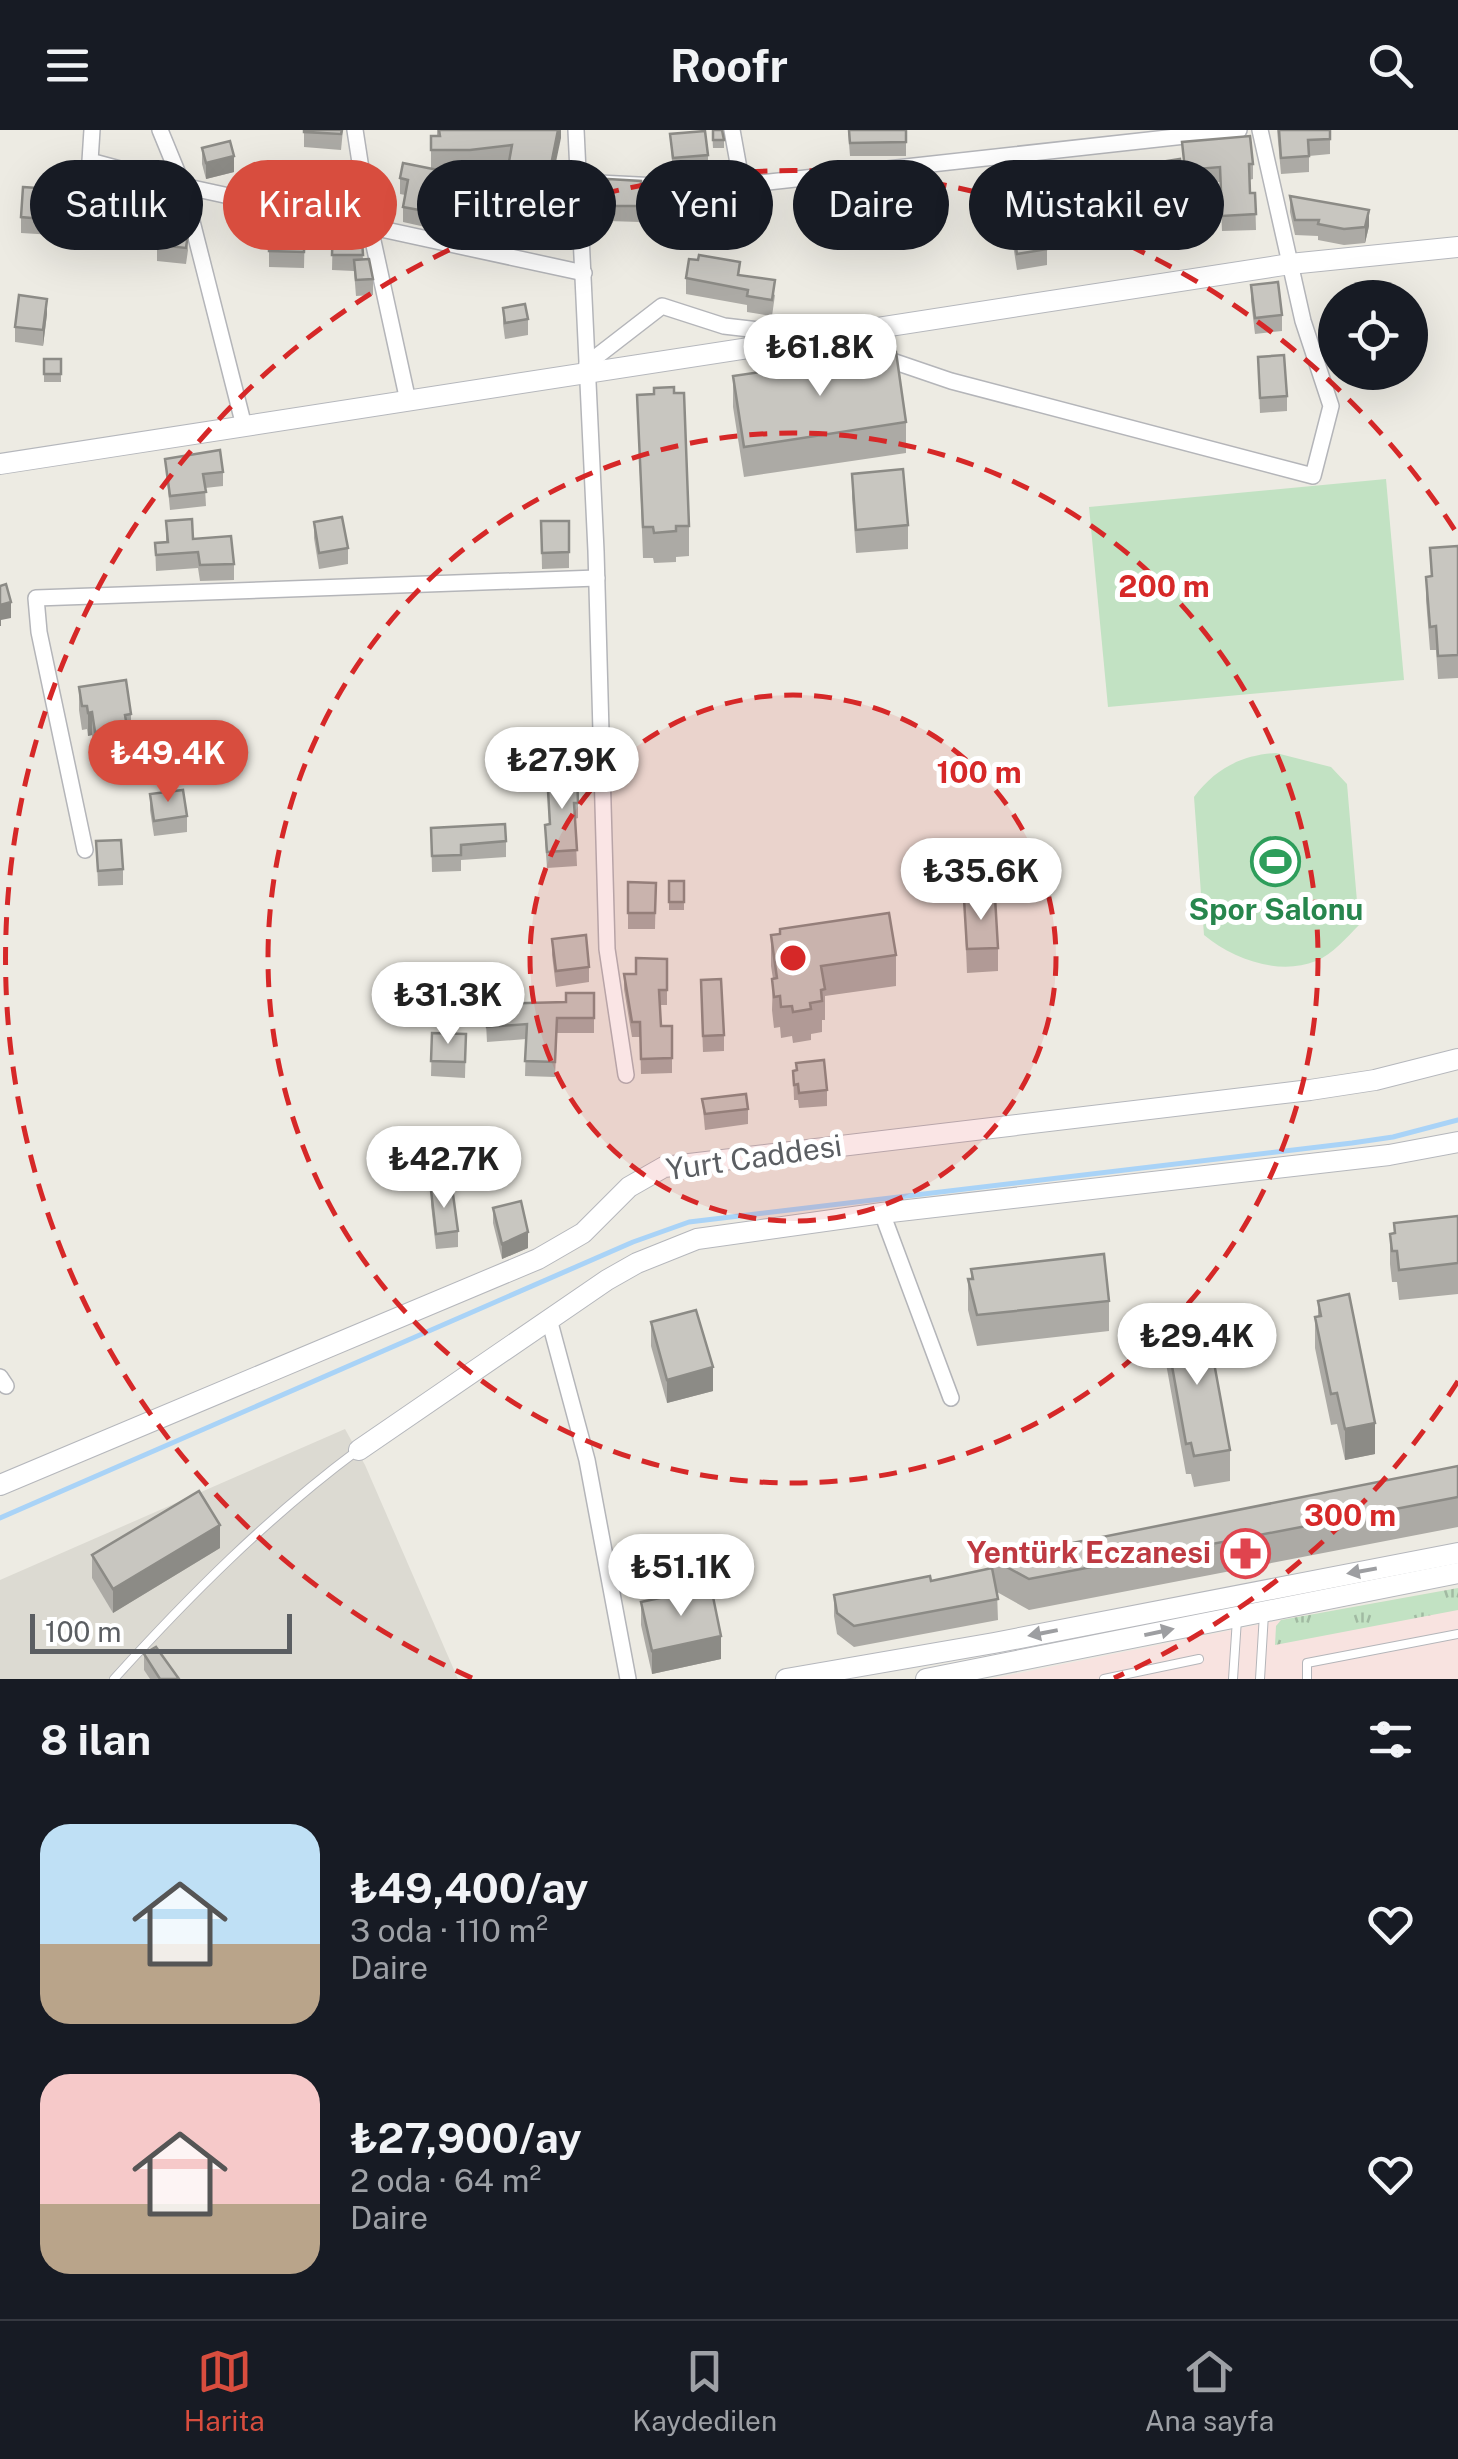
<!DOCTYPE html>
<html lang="tr">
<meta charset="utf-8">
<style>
:root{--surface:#171b24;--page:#20242c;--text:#f1f3f6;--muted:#9ea1a6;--line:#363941;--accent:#d84d3e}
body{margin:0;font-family:"Public Sans",sans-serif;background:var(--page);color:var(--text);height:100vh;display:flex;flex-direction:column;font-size:38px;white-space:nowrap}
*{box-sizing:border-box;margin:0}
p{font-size:32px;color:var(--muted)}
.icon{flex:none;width:55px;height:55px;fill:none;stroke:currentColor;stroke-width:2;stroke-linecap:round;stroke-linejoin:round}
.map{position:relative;height:1549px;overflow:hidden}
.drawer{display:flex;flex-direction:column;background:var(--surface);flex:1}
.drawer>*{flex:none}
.top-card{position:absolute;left:30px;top:30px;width:1400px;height:90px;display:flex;gap:20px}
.controls{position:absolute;left:1318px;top:150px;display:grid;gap:20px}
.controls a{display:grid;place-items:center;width:110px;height:110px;border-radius:50%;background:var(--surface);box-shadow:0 10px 40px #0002;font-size:50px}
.scale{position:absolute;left:30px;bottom:25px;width:262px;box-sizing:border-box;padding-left:10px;border:5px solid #5b5e62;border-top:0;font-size:28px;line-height:35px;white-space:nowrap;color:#5b5e62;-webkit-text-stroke:8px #fff;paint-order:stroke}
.price{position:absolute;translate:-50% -85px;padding:0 22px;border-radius:35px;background:#fff;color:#222;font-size:32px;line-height:65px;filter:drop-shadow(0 2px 5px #0008)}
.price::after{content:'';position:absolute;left:50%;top:60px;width:30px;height:22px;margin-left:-15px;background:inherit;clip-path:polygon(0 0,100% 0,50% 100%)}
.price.current{background:var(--accent);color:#fff}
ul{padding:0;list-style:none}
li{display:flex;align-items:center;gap:30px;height:250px;padding:0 40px}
li span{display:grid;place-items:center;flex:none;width:280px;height:200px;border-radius:30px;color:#555}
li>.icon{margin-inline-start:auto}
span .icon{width:120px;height:120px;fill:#fffc;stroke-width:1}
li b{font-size:42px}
h2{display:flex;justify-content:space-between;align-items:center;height:120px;padding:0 40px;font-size:42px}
.pill{padding:0 35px;border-radius:45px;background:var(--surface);box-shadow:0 10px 40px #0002;font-size:35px;line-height:90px}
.pill.current{background:var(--accent);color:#fff}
header{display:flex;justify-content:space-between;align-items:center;height:130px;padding:0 40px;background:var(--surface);font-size:45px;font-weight:700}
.tabs{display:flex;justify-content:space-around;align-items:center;height:140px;border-top:2px solid var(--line);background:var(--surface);font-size:28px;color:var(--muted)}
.tabs a{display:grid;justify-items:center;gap:5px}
.tabs .current{color:var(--accent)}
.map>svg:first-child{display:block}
.education{fill:#dcdad2}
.medical{fill:#f8e3e0}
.grass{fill:url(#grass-tufts)}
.pitch{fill:#c2e2c3}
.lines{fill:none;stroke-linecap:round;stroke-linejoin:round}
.stream{stroke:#a9d3f7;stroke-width:5}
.lane-casing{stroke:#b4b5b9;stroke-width:10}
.street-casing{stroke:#b4b5b9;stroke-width:18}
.secondary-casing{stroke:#b5b7bc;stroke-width:22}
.lane{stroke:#fff;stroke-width:8}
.street{stroke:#fff;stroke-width:15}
.secondary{stroke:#fff;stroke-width:20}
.wall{fill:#acaaa5}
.shaded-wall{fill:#8c8b86}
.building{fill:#c8c6c0;stroke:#8c8b86;stroke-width:2.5}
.oneway{fill:#9d9ea1}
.ring{fill:none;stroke:#d62828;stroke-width:5;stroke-dasharray:18 12}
.labels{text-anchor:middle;stroke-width:10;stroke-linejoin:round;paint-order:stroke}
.leisure-label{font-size:30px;font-weight:bold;fill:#27864d;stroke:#fff}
.street-label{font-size:30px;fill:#5b5e62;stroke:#fff}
.health-label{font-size:30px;font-weight:bold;fill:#be3a42;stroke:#fff;text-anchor:end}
.centre{fill:#d62828;stroke:#fff;stroke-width:5}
.ring-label{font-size:30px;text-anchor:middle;font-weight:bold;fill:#d62828;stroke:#fff;stroke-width:10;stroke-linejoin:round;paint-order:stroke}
</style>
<header><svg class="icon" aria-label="menu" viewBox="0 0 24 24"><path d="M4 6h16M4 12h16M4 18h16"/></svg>Roofr<svg class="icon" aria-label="search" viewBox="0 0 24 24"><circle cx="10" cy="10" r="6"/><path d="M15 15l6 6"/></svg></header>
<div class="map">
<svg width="1458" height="1549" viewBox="0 0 1458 1549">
<defs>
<pattern id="grass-tufts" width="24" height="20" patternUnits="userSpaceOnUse" patternTransform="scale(2.5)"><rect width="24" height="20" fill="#c2e2c3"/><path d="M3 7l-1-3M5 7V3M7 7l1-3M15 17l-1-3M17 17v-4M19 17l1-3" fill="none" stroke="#a1baa2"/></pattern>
</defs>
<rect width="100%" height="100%" fill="#edebe3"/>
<path class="education" d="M345 1299 365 1335 458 1549H0V1450Z"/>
<path class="medical" d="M1458 1458V1549H990L1281 1490Z"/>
<path class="grass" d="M1458 1458V1480L1275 1515 1276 1496 1281 1490Z"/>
<g class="pitch">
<path d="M1386 349 1404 550 1108 577 1089 377Z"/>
<path d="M1276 623 1331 637 1347 654 1359 795C1346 808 1333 824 1316 831 1279 846 1233 829 1204 805L1194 667C1215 639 1241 625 1276 623Z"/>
</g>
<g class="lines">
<path class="stream" d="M0 1388 633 1112 689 1092 1352 1013 1393 1007 1458 990"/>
<defs>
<g id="lane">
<path d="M114 1549C189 1466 268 1387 358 1320"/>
<path d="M1104 1549 1199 1529"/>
<path d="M1233 1549 1237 1489"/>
<path d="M1260 1549 1264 1484"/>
<path d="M1307 1549V1533L1458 1504"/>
</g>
<g id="street">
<path d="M92 0 90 31 183 56 584 143"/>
<path d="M160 0 183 56 244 296"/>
<path d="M355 0 370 97 408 271"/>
<path d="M576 0 596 421 607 819 626 945"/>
<path d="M732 0 742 55"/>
<path d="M579 52 678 57 742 55 1239 0"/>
<path d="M825 208 951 251 1313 346 1331 276 1303 191 1260 0"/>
<path d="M587 234 662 176 724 196 802 205"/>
<path d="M85 720 39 502 36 468 597 448"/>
<path d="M882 1083 951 1268"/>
<path d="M549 1189 587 1330 628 1549"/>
<path d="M0 1247 6 1256"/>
</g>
<g id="secondary">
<path d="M0 334 1290 134 1458 117"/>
<path d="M359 1320 607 1150 637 1133 697 1109 882 1083 1389 1025 1458 1012"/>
<path d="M0 1355 538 1129 583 1103 629 1057 664 1037 1310 960 1375 950 1458 929"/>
<path d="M786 1549 994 1513 1458 1423"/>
<path d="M926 1549 1458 1443"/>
</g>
</defs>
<use href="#lane" class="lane-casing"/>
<use href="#street" class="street-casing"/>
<use href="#secondary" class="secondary-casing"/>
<use href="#lane" class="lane"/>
<use href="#street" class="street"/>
<use href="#secondary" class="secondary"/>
</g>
<g class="wall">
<path d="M304 0H343L341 20 304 17Z"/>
<path d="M437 0H561L548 70 507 63 508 35 470 40H437L438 56 430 98 403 92V77L405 65 400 64V48L431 39V6H437Z"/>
<path d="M712 0 724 10V18H713Z"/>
<path d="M848 0H906V26H850Z"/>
<path d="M1277 0H1330V24L1309 26V42L1281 44Z"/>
<path d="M670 4 708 25V40L673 44Z"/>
<path d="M1182 12 1253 34V49L1249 50 1250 63H1255L1256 100 1222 101 1220 52 1185 56Z"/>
<path d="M202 18 234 42 206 49 202 34Z"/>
<path d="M1154 33 1187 74V89L1161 93 1154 49Z"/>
<path d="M608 49 641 51 640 92 608 91Z"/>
<path d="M1290 66 1369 96 1365 113 1344 115 1318 110V106L1295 105 1290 82Z"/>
<path d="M52 67 56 83 54 105 21 103V87Z"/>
<path d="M261 69V85L259 95 235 90V74Z"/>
<path d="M700 71 724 78 722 111 692 109 691 115 663 109V93Z"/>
<path d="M183 85 188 120 186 134 157 131V115Z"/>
<path d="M1011 86 1047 119V135L1017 140 1011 102Z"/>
<path d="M269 90 305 91 304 138 269 137Z"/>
<path d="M333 94 361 95 363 130 373 149V165L356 166 354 141 332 140Z"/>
<path d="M740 145 775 165 772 186 747 182V175L686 164V148Z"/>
<path d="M1251 155 1282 185V201L1255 204 1251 171Z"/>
<path d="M503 178 528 189V205L505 209 503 194Z"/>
<path d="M47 184 43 216 15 212V197Z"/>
<path d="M1258 227 1287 266V281L1260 283Z"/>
<rect x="44" y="229" width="17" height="23"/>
<path d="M733 246 906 292V323L744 347 733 277Z"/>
<path d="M637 265 689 396V426L676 427V432L654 433 653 428H643Z"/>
<path d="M165 329 223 342V356L205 358 206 376 170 380Z"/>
<path d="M852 344 908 395V419L856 423 852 367Z"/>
<path d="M166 391 234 434V450L200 451 198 438 156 441 155 413 166 412Z"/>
<path d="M541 391H569V438L542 439Z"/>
<path d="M314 392 348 418V434L319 439 314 408Z"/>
<path d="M1458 416V548L1438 549 1436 520H1430L1426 470V447H1431L1430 418Z"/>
<path d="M79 557 131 584V608H127V620L95 625 92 605 88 606 87 599 82 600 79 580Z"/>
<path d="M547 644 578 673V688L575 689 577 736 547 738 545 710V695L549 694Z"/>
<path d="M150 664 187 686V702L154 706 150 680Z"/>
<path d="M431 698 506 711V727L461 730V741L432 742Z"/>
<path d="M96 711 123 739V755L98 756Z"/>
<rect x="669" y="751" width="15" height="29"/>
<path d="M628 752 656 753 655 799H628Z"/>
<path d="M964 769 998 818V841L967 843Z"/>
<path d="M771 805 896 825V856L825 866V890H822V902L811 904V910L793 913 792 906 781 908 780 897 774 898 772 880 773 849 771 836Z"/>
<path d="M552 809 589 837V852L556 857 552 825Z"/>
<path d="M667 829V875H660L661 896H672V943L641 944 640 907H632L624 859V844H636Z"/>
<path d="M594 863V903H557L555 947 525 946 526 909 487 912 485 874 566 872Z"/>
<path d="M701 866 724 905V921L703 922Z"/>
<path d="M432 903 466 904 465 948 431 946Z"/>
<path d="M793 941 827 960V976L799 978 798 970H794Z"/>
<path d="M702 969 748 979V994L705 1000Z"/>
<path d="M431 1060 458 1101V1117L436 1119 431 1075Z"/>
<path d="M493 1078 528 1118 502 1129 493 1093Z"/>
<path d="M1458 1086V1164L1399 1170 1397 1152H1392L1390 1134V1104L1394 1103V1093Z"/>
<path d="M971 1139 1109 1171V1201L977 1216 968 1180V1149H971Z"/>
<path d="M1318 1171 1375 1324 1345 1330 1337 1294 1331 1295 1315 1218V1187L1318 1186Z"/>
<path d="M651 1192 713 1261 667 1273 651 1216Z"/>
<path d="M1165 1197 1230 1320V1351L1194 1357 1191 1344H1186L1165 1228Z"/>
<path d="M1458 1336V1397L1029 1480 997 1462 998 1490 854 1517 837 1504 834 1486V1465L931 1451 992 1439V1429Z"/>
<path d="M220 1418 113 1483 92 1448V1425Z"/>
<path d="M641 1472 721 1529 652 1544 641 1495Z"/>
<path d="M144 1524 179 1549H150L144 1540Z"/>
</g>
<g class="shaded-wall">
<path d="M558 0H561V8L548 70V50Z"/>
<path d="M234 26V42L206 49V33Z"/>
<path d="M438 40V56L430 98V82Z"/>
<path d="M1369 80V96L1365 113V97Z"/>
<path d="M47 169V184L43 216V200Z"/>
<path d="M11 472V488L1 490V496H0V475Z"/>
<path d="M92 582V605L88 606V583Z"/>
<path d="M528 1102V1118L502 1129V1114Z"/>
<path d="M713 1237V1261L667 1273V1250Z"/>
<path d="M1375 1293V1324L1345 1330V1299Z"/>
<path d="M220 1395V1418L113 1483V1459Z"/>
<path d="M721 1506V1529L652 1544V1521Z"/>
</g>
<g class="building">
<path d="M304 0H342L341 4 304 2Z"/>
<path d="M439 0H558L548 50 507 43 512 15 470 20H431V6H440Z"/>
<path d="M713 0H722L724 10H713Z"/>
<path d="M849 0H906V12L850 13Z"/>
<path d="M1279 0H1330V9L1308 10 1309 26 1281 28Z"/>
<path d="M705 1 708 25 673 28 670 4Z"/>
<path d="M1250 6 1253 34H1249L1250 63H1255L1256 84 1222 86 1220 37 1185 40 1182 12Z"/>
<path d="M230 11 234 26 206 33 202 18Z"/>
<path d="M1180 29 1187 74 1161 78 1154 33Z"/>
<path d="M403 33 438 40 430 82 403 77 408 50 400 48Z"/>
<path d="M608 49 641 51 640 76H608Z"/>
<path d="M23 57 52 59V67H56L54 90 21 87Z"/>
<path d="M700 61 724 63 722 96 692 94 691 99 663 93 670 64 700 71Z"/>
<path d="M237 64 261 69 259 79 235 74Z"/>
<path d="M1290 66 1369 80 1365 97 1344 99 1318 94 1319 90H1295Z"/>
<path d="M1041 82 1047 119 1017 124 1011 86Z"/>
<path d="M160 83 183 85 188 104 186 118 157 115Z"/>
<path d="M269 90 305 91 304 122 269 121Z"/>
<path d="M333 94 361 95 363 125H332Z"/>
<path d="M699 125 740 132 738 145 775 150 772 170 747 166 748 160 686 148 689 129 698 130Z"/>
<path d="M369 129 373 149 356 150 354 130Z"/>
<path d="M1278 152 1282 185 1255 188 1251 155Z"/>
<path d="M19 165 47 169 43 200 15 197Z"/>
<path d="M525 174 528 189 505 193 503 178Z"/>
<path d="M896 222 906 292 744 317 733 246Z"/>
<path d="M1284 225 1287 266 1260 268 1258 227Z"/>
<rect x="44" y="229" width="17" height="15"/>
<path d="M674 257V263H684L689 396H676V401L654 403 653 397H643L637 265 654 264V258Z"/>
<path d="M220 320 223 342 203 344 206 362 170 366 165 329Z"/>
<path d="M903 339 908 395 856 400 852 344Z"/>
<path d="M342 387 348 418 319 423 314 392Z"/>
<path d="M192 389 193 409 231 406 234 434 200 435 198 422 156 425 155 413 168 412 166 391Z"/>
<path d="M541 391H569V422L542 423Z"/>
<path d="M1458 416V525L1438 526 1436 496 1430 497 1426 447 1432 446 1430 418Z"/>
<path d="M6 454 11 472 0 475V456Z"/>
<path d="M126 550 131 584 125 585 127 597 95 602 92 582 88 583 87 576H82L79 557Z"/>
<path d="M577 642 578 673H574L577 720 547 722 545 695 550 694 547 644Z"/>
<path d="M183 660 187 686 154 691 150 664Z"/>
<path d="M505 694 506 711 461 715V725L432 726 431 698Z"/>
<path d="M121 710 123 739 98 741 96 711Z"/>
<rect x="669" y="751" width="15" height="21"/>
<path d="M628 752 656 753 655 783H628Z"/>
<path d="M995 767 998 818 967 819 964 769Z"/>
<path d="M889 783 896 825 821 836 825 859 821 860 822 871 810 873 811 879 793 882 792 876 781 877 780 866 774 867 772 849 777 848 771 805 780 804V799Z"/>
<path d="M586 805 589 837 556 841 552 809Z"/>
<path d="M636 828 667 829V860H659L661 896H672V928L641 929 640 892H632L624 844H636Z"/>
<path d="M721 849 724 905 703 906 701 850Z"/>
<path d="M566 863H594V888H557L555 932 525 931 527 894 487 897 485 874 566 872Z"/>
<path d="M432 903 466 904 465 932 431 931Z"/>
<path d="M824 930 827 960 799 963 798 954 794 955 793 941 797 940 796 933Z"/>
<path d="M746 964 748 979 705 984 702 969Z"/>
<path d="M452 1057 458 1101 436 1104 431 1060Z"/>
<path d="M521 1071 528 1102 502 1114 493 1078Z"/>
<path d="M1458 1086V1133L1399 1140 1397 1121H1392L1390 1104 1395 1103 1394 1093Z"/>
<path d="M1104 1124 1109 1171 977 1185 968 1149H973L971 1139Z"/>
<path d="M1349 1164 1375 1293 1345 1299 1337 1263 1331 1264 1315 1187 1321 1186 1318 1171Z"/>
<path d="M696 1180 713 1237 667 1250 651 1192Z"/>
<path d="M1206 1189 1230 1320 1194 1326 1191 1313 1186 1314 1165 1197Z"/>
<path d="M1458 1336V1367L1029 1449 992 1429Z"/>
<path d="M199 1361 220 1395 113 1459 92 1425Z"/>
<path d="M992 1438 998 1469 854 1496 837 1483 834 1465 930 1446 931 1451Z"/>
<path d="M711 1457 721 1506 652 1521 641 1472Z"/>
<path d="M156 1517 179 1549H160L144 1524Z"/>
</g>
<defs><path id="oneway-solid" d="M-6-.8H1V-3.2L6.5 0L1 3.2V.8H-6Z" transform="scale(2.5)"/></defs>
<g class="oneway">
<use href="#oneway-solid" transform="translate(1362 1441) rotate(170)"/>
<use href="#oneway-solid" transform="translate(1159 1502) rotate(-12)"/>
<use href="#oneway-solid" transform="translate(1043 1503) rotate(169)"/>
</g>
<circle cx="793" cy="828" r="263" fill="#d62828" fill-opacity=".12"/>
<g class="ring">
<circle cx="793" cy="828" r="263"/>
<circle cx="793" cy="828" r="525"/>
<path d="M1458 1251A788 788 0 0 1 1114 1548M472 1548A788 788 0 1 1 1458 405"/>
</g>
<defs>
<symbol id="stadium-ring" viewBox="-11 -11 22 22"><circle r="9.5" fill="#fff" stroke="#2e9e5b" stroke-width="1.5"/><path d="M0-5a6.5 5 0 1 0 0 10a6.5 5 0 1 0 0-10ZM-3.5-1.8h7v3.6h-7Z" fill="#2e9e5b"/></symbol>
<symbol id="pharmacy-ring" viewBox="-11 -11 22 22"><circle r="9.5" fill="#fff" stroke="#e0444e" stroke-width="1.5"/><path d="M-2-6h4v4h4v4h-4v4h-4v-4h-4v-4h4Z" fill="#e0444e"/></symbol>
</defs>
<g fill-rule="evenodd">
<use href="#stadium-ring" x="1248" y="704" width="55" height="55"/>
<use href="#pharmacy-ring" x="1218" y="1396" width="55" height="55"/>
</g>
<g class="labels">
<g class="leisure-label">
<text x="1276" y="790">Spor Salonu</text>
</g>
<g class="street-label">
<text transform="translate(754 1028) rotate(-8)" y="10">Yurt Caddesi</text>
</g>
<g class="health-label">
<text x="1211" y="1433">Yentürk Eczanesi</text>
</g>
</g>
<circle cx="793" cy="828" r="15" class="centre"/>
<g class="ring-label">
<text x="1164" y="467">200 m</text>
<text x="979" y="653">100 m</text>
<text x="1350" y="1396">300 m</text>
</g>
</svg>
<div class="controls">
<a><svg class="icon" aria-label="locate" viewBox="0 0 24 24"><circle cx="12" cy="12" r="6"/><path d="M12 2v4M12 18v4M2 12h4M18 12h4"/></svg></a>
</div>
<div class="scale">100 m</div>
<b class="price" style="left:820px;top:269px">₺61.8K</b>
<b class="price current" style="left:168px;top:675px">₺49.4K</b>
<b class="price" style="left:562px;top:682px">₺27.9K</b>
<b class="price" style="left:981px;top:793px">₺35.6K</b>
<b class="price" style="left:448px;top:917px">₺31.3K</b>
<b class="price" style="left:444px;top:1081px">₺42.7K</b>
<b class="price" style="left:1197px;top:1258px">₺29.4K</b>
<b class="price" style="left:681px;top:1489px">₺51.1K</b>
<div class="top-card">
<a class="pill">Satılık</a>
<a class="pill current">Kiralık</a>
<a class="pill">Filtreler</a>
<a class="pill">Yeni</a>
<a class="pill">Daire</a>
<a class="pill">Müstakil ev</a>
</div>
</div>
<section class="drawer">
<h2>8 ilan<svg class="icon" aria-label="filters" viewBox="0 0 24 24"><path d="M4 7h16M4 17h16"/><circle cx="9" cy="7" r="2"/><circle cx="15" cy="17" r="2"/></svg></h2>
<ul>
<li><span style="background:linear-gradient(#bfe0f5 60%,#b9a48a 0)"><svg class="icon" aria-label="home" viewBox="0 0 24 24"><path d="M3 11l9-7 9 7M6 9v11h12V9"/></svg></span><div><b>₺49,400/ay</b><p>3 oda · 110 m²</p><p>Daire</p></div><svg class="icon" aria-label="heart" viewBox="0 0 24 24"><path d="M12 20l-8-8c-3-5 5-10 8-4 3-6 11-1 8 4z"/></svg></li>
<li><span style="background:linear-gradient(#f6c9c9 65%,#b9a48a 0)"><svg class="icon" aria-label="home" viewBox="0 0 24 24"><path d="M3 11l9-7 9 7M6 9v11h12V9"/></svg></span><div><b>₺27,900/ay</b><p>2 oda · 64 m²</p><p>Daire</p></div><svg class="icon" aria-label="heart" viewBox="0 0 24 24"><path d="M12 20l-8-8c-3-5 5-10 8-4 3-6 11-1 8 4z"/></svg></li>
</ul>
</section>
<nav class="tabs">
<a class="current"><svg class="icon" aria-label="map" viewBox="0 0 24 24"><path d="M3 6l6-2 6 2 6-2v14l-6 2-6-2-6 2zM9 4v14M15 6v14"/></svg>Harita</a>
<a><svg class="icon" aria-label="saved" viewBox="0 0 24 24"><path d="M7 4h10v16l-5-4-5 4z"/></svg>Kaydedilen</a>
<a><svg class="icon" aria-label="home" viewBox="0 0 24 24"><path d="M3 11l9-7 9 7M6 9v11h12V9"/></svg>Ana sayfa</a>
</nav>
